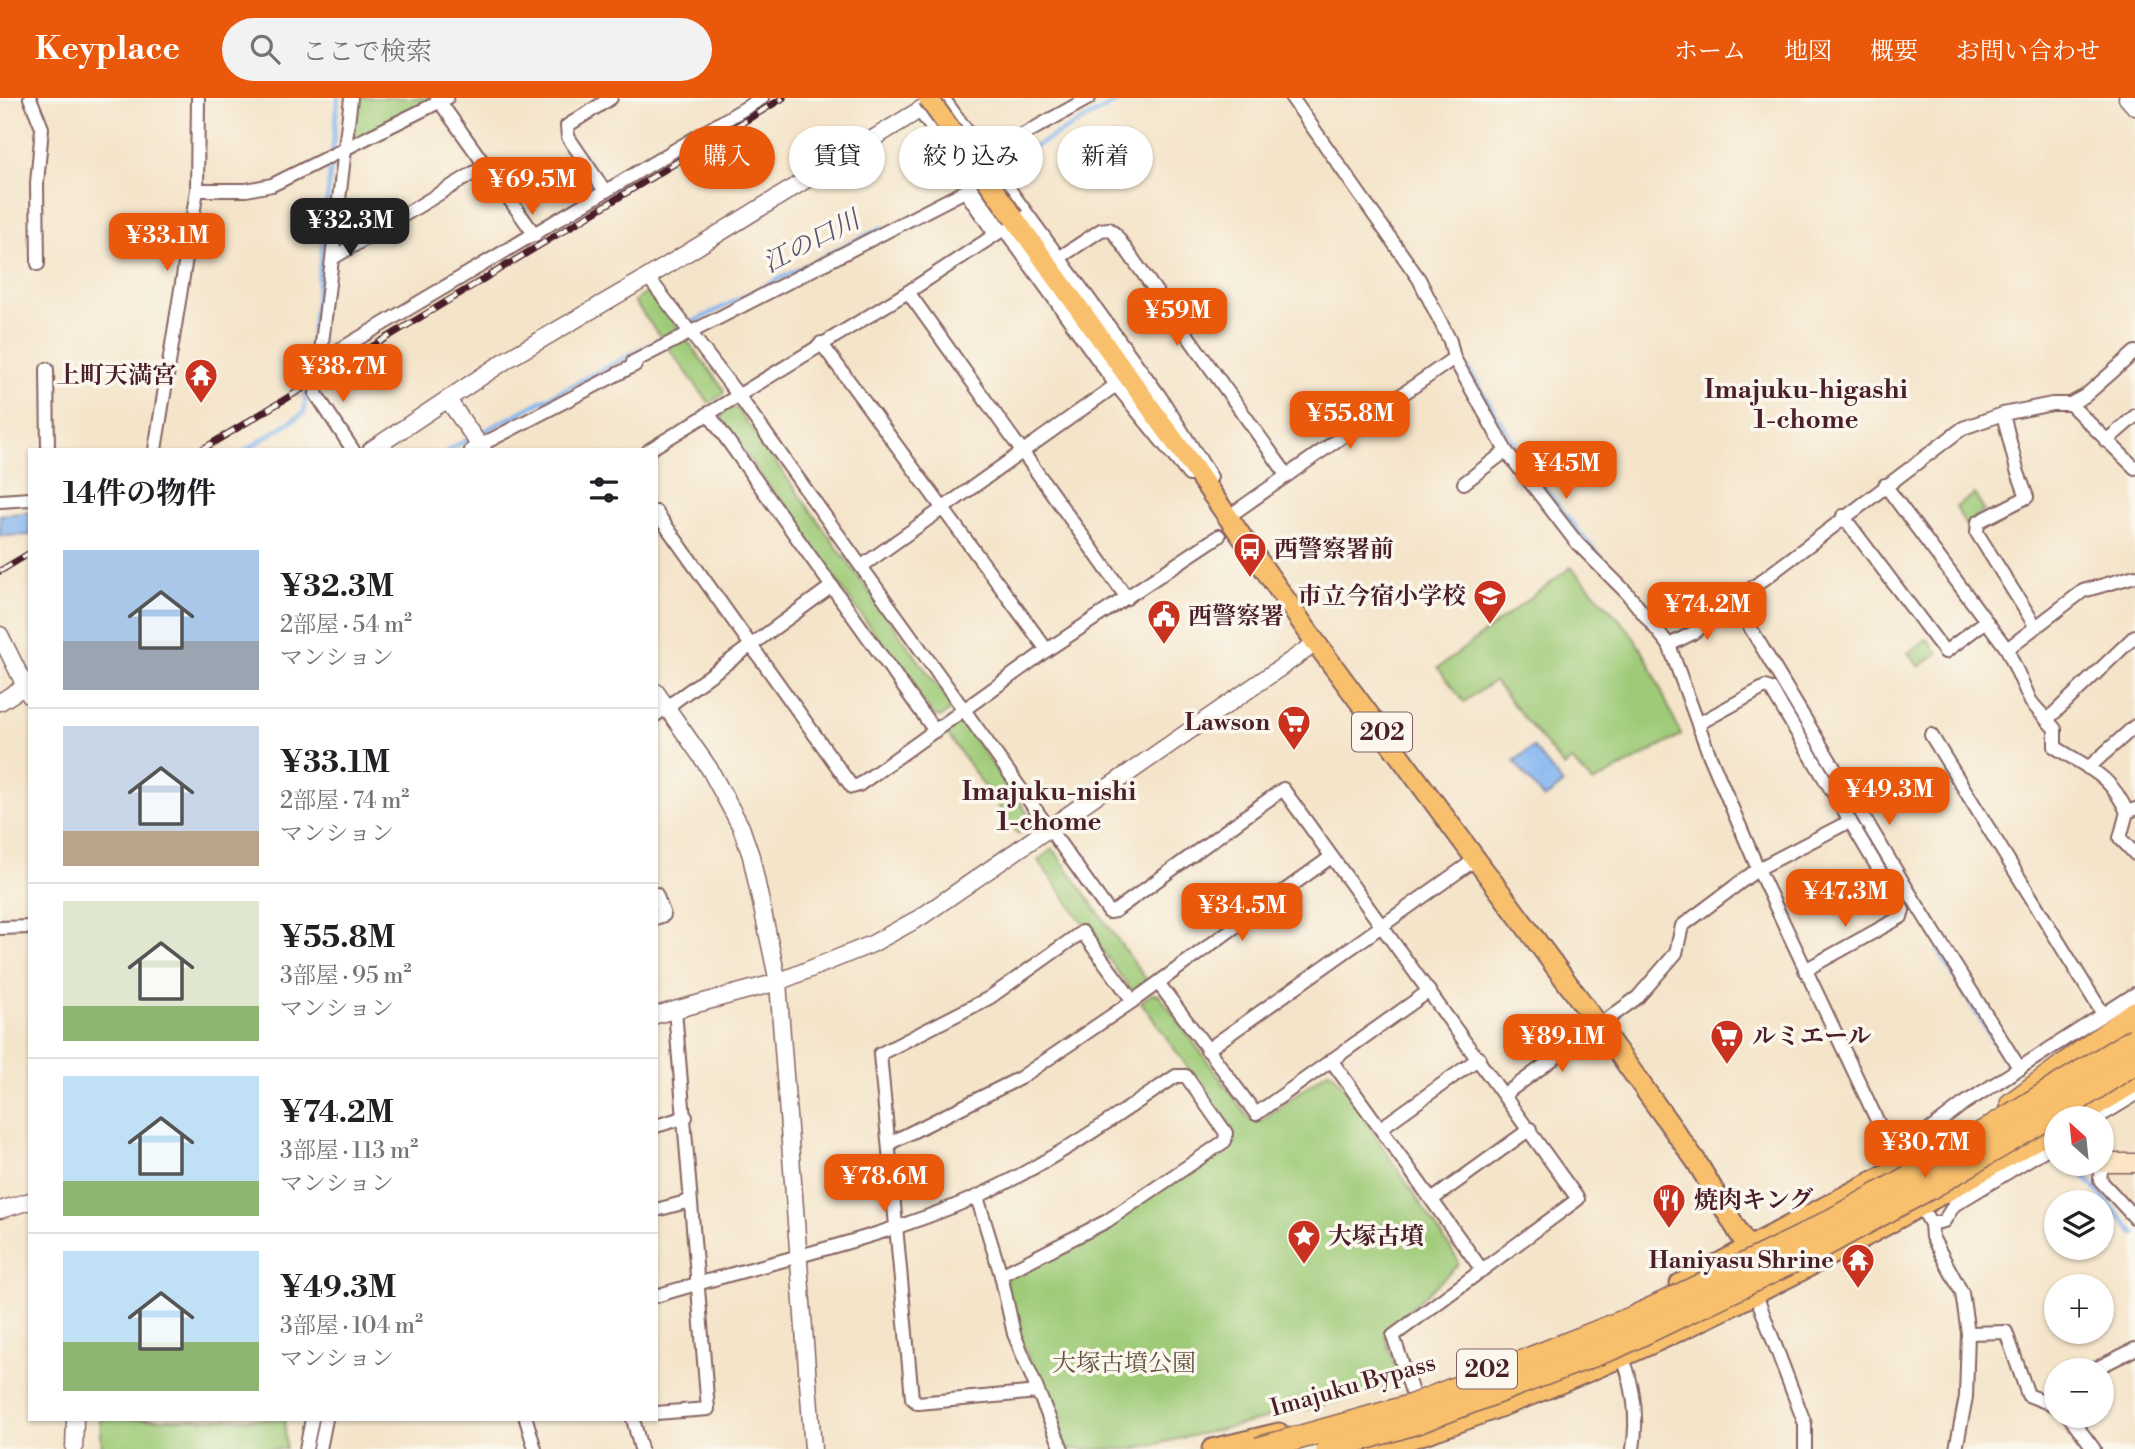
<!DOCTYPE html>
<html lang="ja">
<meta charset="utf-8">
<style>
:root{--surface:#fff;--page:#f2f2f2;--text:#202124;--muted:#757577;--line:#e0e0e0;--accent:#ea580c}
body{margin:0;font-family:"Libre Bodoni","Noto Serif JP",serif;background:var(--page);color:var(--text);height:100vh;display:flex;flex-direction:column;font-size:26px;white-space:nowrap}
*{box-sizing:border-box;margin:0}
p{font-size:23px;color:var(--muted)}
.icon{flex:none;width:38px;height:38px;fill:none;stroke:currentColor;stroke-width:2;stroke-linecap:round;stroke-linejoin:round}
.map{position:relative;flex:1;overflow:hidden}
.side{position:absolute;left:28px;top:350px;width:630px;height:973px;display:flex;flex-direction:column;background:var(--surface);border-radius:0px;box-shadow:0 2px 5px #0004}
.side>*{flex:none}
.guide{position:absolute;left:679px;top:28px;width:665px;height:63px;display:flex;gap:14px}
.needle{width:46px;rotate:333deg}
.controls{position:absolute;left:2044px;top:1008px;display:grid;gap:14px}
.controls a{display:grid;place-items:center;width:70px;height:70px;border-radius:50%;background:var(--surface);box-shadow:0 2px 5px #0004;font-size:35px}
.price{position:absolute;translate:-50% -60px;padding:0 16px;border-radius:14px;background:var(--accent);color:#fff;font-size:23px;line-height:46px;filter:drop-shadow(0 2px 4px #0008)}
.price::after{content:'';position:absolute;left:50%;top:42px;width:21px;height:16px;margin-left:-10px;background:inherit;clip-path:polygon(0 0,100% 0,50% 100%)}
.price.current{background:#222;color:#fff}
ul{padding:0;list-style:none}
li{display:flex;align-items:center;gap:21px;height:175px;padding:0 35px}
li+li{border-top:2px solid var(--line)}
li span{display:grid;place-items:center;flex:none;width:196px;height:140px;border-radius:0px;color:#555}
li>.icon{margin-inline-start:auto}
span .icon{width:84px;height:84px;fill:#fffc;stroke-width:1}
li b{font-size:30px}
h2{display:flex;justify-content:space-between;align-items:center;height:84px;padding:0 35px;font-size:30px}
.tag{padding:0 24px;border-radius:32px;background:var(--surface);box-shadow:0 2px 5px #0004;font-size:24px;line-height:63px}
.tag.current{background:var(--accent);color:#fff}
header{display:flex;align-items:center;gap:42px;box-sizing:border-box;height:98px;padding:0 35px;background:var(--accent);color:#fff}
header strong{font-size:33px}
nav{display:flex;gap:38px;margin-inline-start:auto;font-size:24px}
.search{width:490px;height:63px;background:var(--page);display:flex;align-items:center;gap:18px;box-sizing:border-box;padding:0 24px;border-radius:38px;color:var(--muted);font-size:26px}
.map>svg:first-child{display:block}
.green{fill:#9fcb78;stroke:#747552;stroke-width:2}
.water{fill:#82b5ef;stroke:#666a8d;stroke-width:2}
.lines{fill:none;stroke-linecap:round;stroke-linejoin:round}
.stream{stroke:#82b5ef;stroke-width:4.5}
.minor-casing{stroke:#866462;stroke-width:16}
.tertiary-casing{stroke:#866462;stroke-width:19}
.secondary-casing{stroke:#866462;stroke-width:21}
.trunk-casing{stroke:#866462;stroke-width:23}
.motorway-casing{stroke:#866462;stroke-width:26}
.minor{stroke:#fff;stroke-width:12}
.tertiary{stroke:#fff;stroke-width:16}
.secondary{stroke:#fce5c4;stroke-width:18}
.trunk{stroke:#f8bf6c;stroke-width:19}
.motorway{stroke:#f8bf6c;stroke-width:23}
.rail-casing{stroke:#4a1f2b;stroke-width:7}
.rail{stroke:#fbf7ec;stroke-width:4.5;stroke-dasharray:13;stroke-linecap:butt}
.trunk-bridge-casing{stroke:#866462;stroke-width:23;stroke-linecap:butt}
.motorway-bridge-casing{stroke:#866462;stroke-width:26;stroke-linecap:butt}
.trunk-bridge{stroke:#f8bf6c;stroke-width:19}
.motorway-bridge{stroke:#f8bf6c;stroke-width:23}
.labels{text-anchor:middle;stroke-width:7;stroke-linejoin:round;paint-order:stroke}
.shield{fill:#fbf7ec;stroke:#7f6065;stroke-width:2}
.shield-label{font-size:23px;font-weight:bold;fill:#4a1f2b}
.poi-label{font-size:24px;font-weight:bold;fill:#4a1f2b;stroke:#fbf7ec;text-anchor:start}
.park-label{font-size:24px;fill:#645342;stroke:#fbf7ec}
.street-label{font-size:24px;fill:#4a1f2b;stroke:#fbf7ec}
.water-label{font-size:26px;font-style:italic;fill:#5e5470;stroke:#fbf7ec}
.neighbourhood-label{font-size:26px;font-weight:bold;fill:#4a1f2b;stroke:#fbf7ec}
</style>
<header>
<strong>Keyplace</strong>
<div class="search"><svg class="icon" aria-label="search" viewBox="0 0 24 24"><circle cx="10" cy="10" r="6"/><path d="M15 15l6 6"/></svg>ここで検索</div>
<nav><a>ホーム</a><a>地図</a><a>概要</a><a>お問い合わせ</a></nav>
</header>
<div class="map">
<svg width="2135" height="1351" viewBox="0 0 2135 1351">
<rect width="100%" height="100%" fill="#fbf7ec"/>
<filter id="ink" filterUnits="userSpaceOnUse"><feTurbulence type="fractalNoise" baseFrequency=".0143" numOctaves="2"/><feDisplacementMap in="SourceGraphic" scale="14" xChannelSelector="R" yChannelSelector="G"/><feConvolveMatrix kernelMatrix="1 2 1 2 8 2 1 2 1" color-interpolation-filters="sRGB"/></filter>
<filter id="wash" filterUnits="userSpaceOnUse"><feTurbulence type="fractalNoise" baseFrequency=".00686" numOctaves="4" result="noise"/><feDisplacementMap in="SourceGraphic" scale="28" xChannelSelector="R" yChannelSelector="G"/><feGaussianBlur stdDeviation="1.57" result="paint"/><feColorMatrix in="noise" values="0 0 0 0 0 0 0 0 0 0 0 0 0 0 0 0 0 1.4 0 .05"/><feComposite in="paint" operator="in"/></filter>
<g filter="url(#wash)">
<rect width="100%" height="100%" fill="#f4e4c9"/>
<g class="green">
<path d="M351 0H437L346 51Z"/>
<path d="M647 195H652L724 292 723 296 709 305 634 203Z"/>
<path d="M730 309 737 311 951 607 950 612 941 619 933 617 722 323V315Z"/>
<path d="M1975 396 1984 413 1972 422 1968 432 1956 409Z"/>
<path d="M1571 469 1629 532 1647 561 1681 637 1593 685 1571 662 1564 669 1494 583 1464 604 1438 570Z"/>
<path d="M1927 541 1938 555 1919 569 1908 555Z"/>
<path d="M958 626 965 628 1030 719 1032 726 1018 736 946 634Z"/>
<path d="M1053 751 1148 884 1136 893 1129 890 1038 762Z"/>
<path d="M1152 896 1159 897 1249 1020 1261 1023 1328 973 1333 975 1366 1019 1364 1021 1458 1162V1167L1384 1235 1399 1281 1377 1292 1312 1310 1152 1347 1129 1351H1067L1020 1240 1005 1184 1009 1177C1088 1139 1159 1095 1231 1045L1233 1033 1141 904Z"/>
<path d="M100 1321H285L286 1351H102Z"/>
</g>
<g class="water">
<path d="M30 414V437L0 438V417Z"/>
<path d="M1533 649 1563 686 1544 701 1514 663Z"/>
</g>
<g class="lines">
<g class="stream">
<path d="M1002 66 1124 0"/>
<path d="M687 227 883 129"/>
<path d="M1469 271C1511 344 1557 413 1614 474"/>
<path d="M246 352 304 315 338 0"/>
<path d="M448 352 661 241"/>
<path d="M1635 495 1651 513"/>
<path d="M1938 852 2007 965"/>
<path d="M2074 1066 2135 1136"/>
</g>
</g>
</g>
<g filter="url(#ink)">
<g class="lines">
<defs>
<g id="minor">
<path d="M30 0 42 30 37 85 38 166"/>
<path d="M351 0 316 296 353 352"/>
<path d="M437 0 535 137"/>
<path d="M943 0 985 58"/>
<path d="M1089 0 985 58 1159 297 1211 379"/>
<path d="M1292 0 1419 181 1450 243 1454 260 1506 353 1577 445 1626 494 1669 547 1709 656 1758 771 1902 1075"/>
<path d="M919 12 1116 287 1189 377"/>
<path d="M197 92H246L272 87 447 0"/>
<path d="M605 93 568 39 567 28 611 0"/>
<path d="M333 160 485 68"/>
<path d="M1059 160 1101 132 1109 131 1115 136 1287 377"/>
<path d="M648 179 738 297 1109 814 1115 813 1283 691 1578 1101 1393 1238 1413 1297"/>
<path d="M908 194 1127 500"/>
<path d="M821 245 1047 552"/>
<path d="M319 264 762 0"/>
<path d="M47 271 48 352"/>
<path d="M2070 306 2135 370"/>
<path d="M708 315 935 633"/>
<path d="M2003 316 2017 372 2027 399 1978 424 1977 435 2036 529"/>
<path d="M2106 343 2135 318"/>
<path d="M155 352 197 92 198 0"/>
<path d="M471 352 635 267 633 264 965 93 995 136"/>
<path d="M649 352 908 194 1001 133"/>
<path d="M1464 385 1506 353"/>
<path d="M1885 387 2007 551 2031 604 2055 631V649C2089 671 2110 676 2127 714L2135 711"/>
<path d="M0 403 30 401"/>
<path d="M656 414 852 689 859 687 1047 552 1219 438"/>
<path d="M1843 418 1945 554 1986 523"/>
<path d="M1228 419 1454 260"/>
<path d="M862 468 1116 287"/>
<path d="M1733 501 1904 786 2020 971"/>
<path d="M1669 547 1693 535 1963 330 2003 316 2052 306H2070L2085 298 2135 254"/>
<path d="M2007 551 2083 493 2135 478"/>
<path d="M656 617 832 488"/>
<path d="M2047 622 2135 538"/>
<path d="M1698 626 1765 589 1771 591 1903 812 1901 819 1805 872"/>
<path d="M1931 637 2103 916"/>
<path d="M2088 670 2135 628"/>
<path d="M2127 714 2120 740 2135 756"/>
<path d="M656 796 664 817 656 820"/>
<path d="M0 830 30 829"/>
<path d="M1159 886 1256 1016 1429 893"/>
<path d="M1133 903 1331 759"/>
<path d="M1207 952 1476 761"/>
<path d="M1331 962 1482 1172"/>
<path d="M1505 996 1638 899 1676 855 1682 828 1758 771 1850 723"/>
<path d="M2097 1020 2135 997"/>
<path d="M656 1028 686 1019"/>
<path d="M1381 1030 1479 960"/>
<path d="M890 1045 1020 980 1133 903 1082 834 989 900 880 956 912 1300 918 1305 1038 1294"/>
<path d="M1894 1059 1962 1007 2135 896"/>
<path d="M2102 1065 2100 1082 2135 1120"/>
<path d="M977 1099 1001 1177 1014 1236 1062 1351"/>
<path d="M1433 1101 1530 1031"/>
<path d="M1918 1103 1931 1126 1932 1139 1962 1195 1968 1235 1966 1299 1956 1351"/>
<path d="M656 1112 690 1103"/>
<path d="M1931 1126 1944 1123 1954 1107 2056 1045"/>
<path d="M1756 1197 1805 1326V1351"/>
<path d="M656 1198C762 1165 874 1144 976 1099 1047 1067 1112 1021 1176 978H1186L1226 1035 1225 1043 1107 1123 1001 1177"/>
<path d="M1968 1235 2006 1234 2028 1297 2056 1308"/>
<path d="M1623 1260C1634 1289 1638 1320 1633 1351"/>
<path d="M2093 1272 2135 1251"/>
<path d="M656 1315 708 1311 675 912"/>
<path d="M2069 1318 2094 1351"/>
<path d="M526 1321 535 1351"/>
<path d="M633 1321 641 1351"/>
<path d="M306 1351 312 1321"/>
<path d="M320 1351 326 1321"/>
</g>
<g id="tertiary">
<path d="M2127 0 2135 9"/>
<path d="M448 302 483 352"/>
<path d="M371 352 508 261 648 179 939 0"/>
<path d="M0 537 30 598"/>
<path d="M656 594 709 670 741 729 751 758 778 884 813 1351"/>
<path d="M0 604 30 585"/>
<path d="M656 917 778 884 872 846 921 819 1316 545"/>
<path d="M0 1112 30 1103"/>
<path d="M74 1351 75 1321"/>
</g>
<path id="secondary" d="M2102 1065H2135"/>
<g id="trunk">
<path d="M1014 120 1186 359 1316 545 1600 929 1696 1063 1748 1150 1756 1197"/>
<path d="M1680 1186 1950 1042"/>
<path d="M1212 1351 1279 1335"/>
<path d="M1378 1351C1619 1276 1840 1158 2056 1030"/>
</g>
<g id="motorway">
<path d="M2012 1006 2135 915"/>
<path d="M2072 1020 2135 982"/>
</g>
</defs>
<use href="#minor" class="minor-casing"/>
<use href="#tertiary" class="tertiary-casing"/>
<use href="#secondary" class="secondary-casing"/>
<use href="#trunk" class="trunk-casing"/>
<use href="#motorway" class="motorway-casing"/>
<use href="#minor" class="minor"/>
<use href="#tertiary" class="tertiary"/>
<use href="#secondary" class="secondary"/>
<use href="#trunk" class="trunk"/>
<use href="#motorway" class="motorway"/>
<defs>
<g id="rail">
<path d="M201 352 783 0"/>
<path d="M0 473 30 455"/>
</g>
</defs>
<use href="#rail" class="rail-casing"/>
<use href="#rail" class="rail"/>
<defs>
<path id="trunk-bridge" d="M928 0 1014 120"/>
<g id="motorway-bridge">
<path d="M1258 1351 1412 1308 1633 1220 1800 1140 1922 1072 2135 941"/>
<path d="M1328 1351 1417 1324 1617 1248 1806 1157 1929 1090 2069 1007 2135 964"/>
</g>
</defs>
<use href="#trunk-bridge" class="trunk-bridge-casing"/>
<use href="#motorway-bridge" class="motorway-bridge-casing"/>
<use href="#trunk-bridge" class="trunk-bridge"/>
<use href="#motorway-bridge" class="motorway-bridge"/>
</g>
</g>
<defs>
<symbol id="temple-pin" viewBox="-11 -11 22 30"><path d="M0 17L-7.5 6A9.5 9.5 0 1 1 7.5 6Z" fill="#c8321e" stroke="#fbf7ec"/><path d="M0-6L5-2H3V0L6.5 2.5H4V6H1.5V3h-3V6H-4V2.5H-6.5L-3 0V-2H-5Z" fill="#fff"/></symbol>
<symbol id="bus-pin" viewBox="-11 -11 22 30"><path d="M0 17L-7.5 6A9.5 9.5 0 1 1 7.5 6Z" fill="#c8321e" stroke="#fbf7ec"/><path d="M-5-6H5V4H4V6H2V4H-2V6H-4V4H-5ZM-3.5-4V0h7V-4ZM-3.5 1.2v1.5H-2V1.2ZM2 1.2v1.5H3.5V1.2Z" fill="#fff"/></symbol>
<symbol id="school-pin" viewBox="-11 -11 22 30"><path d="M0 17L-7.5 6A9.5 9.5 0 1 1 7.5 6Z" fill="#c8321e" stroke="#fbf7ec"/><path d="M0-5L7-2L0 1L-7-2ZM-4 1L0 2.5L4 1V4Q0 6-4 4Z" fill="#fff"/></symbol>
<symbol id="civic-pin" viewBox="-11 -11 22 30"><path d="M0 17L-7.5 6A9.5 9.5 0 1 1 7.5 6Z" fill="#c8321e" stroke="#fbf7ec"/><path d="M-.6-6.5H3V-4.5H.6V-3L4-1V1h2V6H-6V1h2V-1L-.6-3ZM-1.2 2.5V6h2.4V2.5Z" fill="#fff"/></symbol>
<symbol id="supermarket-pin" viewBox="-11 -11 22 30"><path d="M0 17L-7.5 6A9.5 9.5 0 1 1 7.5 6Z" fill="#c8321e" stroke="#fbf7ec"/><path d="M-6-5.5h2.5l.6 2H6L4.5 2H-2.5L-4.4-4H-6ZM-1.5 3.2a1.3 1.3 0 1 0 .1 0ZM3 3.2a1.3 1.3 0 1 0 .1 0Z" fill="#fff"/></symbol>
<symbol id="restaurant-pin" viewBox="-11 -11 22 30"><path d="M0 17L-7.5 6A9.5 9.5 0 1 1 7.5 6Z" fill="#c8321e" stroke="#fbf7ec"/><path d="M-5-6h1v4h1v-4h1v4h1v-4h1v5L-1.5 .5V6h-2V.5L-5-1ZM5-6V6H3V1.5H1.5Q1.5-4 5-6Z" fill="#fff"/></symbol>
<symbol id="sight-pin" viewBox="-11 -11 22 30"><path d="M0 17L-7.5 6A9.5 9.5 0 1 1 7.5 6Z" fill="#c8321e" stroke="#fbf7ec"/><path d="M0-6L1.8-2.2L6-1.7L2.9 1.2L3.7 5.4L0 3.3L-3.7 5.4L-2.9 1.2L-6-1.7L-1.8-2.2Z" fill="#fff"/></symbol>
</defs>
<g fill-rule="evenodd">
<use href="#temple-pin" x="182" y="258" width="38" height="52"/>
<use href="#bus-pin" x="1231" y="432" width="38" height="52"/>
<use href="#school-pin" x="1471" y="479" width="38" height="52"/>
<use href="#civic-pin" x="1145" y="499" width="38" height="52"/>
<use href="#supermarket-pin" x="1275" y="605" width="38" height="52"/>
<use href="#supermarket-pin" x="1708" y="919" width="38" height="52"/>
<use href="#restaurant-pin" x="1650" y="1083" width="38" height="52"/>
<use href="#sight-pin" x="1285" y="1119" width="38" height="52"/>
<use href="#temple-pin" x="1839" y="1143" width="38" height="52"/>
</g>
<g class="labels">
<g class="shield">
<rect x="1352" y="614.5" width="60" height="39" rx="5"/>
<rect x="1457" y="1251.5" width="60" height="39" rx="5"/>
</g>
<g class="shield-label">
<text x="1382" y="642">202</text>
<text x="1487" y="1279">202</text>
</g>
<g class="poi-label">
<text x="176" y="285" text-anchor="end">上町天満宮</text>
<text x="1274" y="459">西警察署前</text>
<text x="1466" y="506" text-anchor="end">市立今宿小学校</text>
<text x="1188" y="526">西警察署</text>
<text x="1270" y="632" text-anchor="end">Lawson</text>
<text x="1752" y="946">ルミエール</text>
<text x="1694" y="1110">焼肉キング</text>
<text x="1328" y="1146">大塚古墳</text>
<text x="1834" y="1170" text-anchor="end">Haniyasu Shrine</text>
</g>
<g class="park-label">
<text x="1124" y="1273">大塚古墳公園</text>
</g>
<g class="street-label">
<text transform="translate(1353 1287) rotate(-16)" y="8">Imajuku Bypass</text>
</g>
<g class="water-label">
<text transform="translate(811 143) rotate(-27)" y="9">江の口川</text>
</g>
<g class="neighbourhood-label">
<text x="1806" y="300">Imajuku-higashi<tspan x="1806" dy="30">1-chome</tspan></text>
<text x="1049" y="702">Imajuku-nishi<tspan x="1049" dy="30">1-chome</tspan></text>
</g>
</g>
</svg>
<div class="controls">
<a><svg class="needle" viewBox="-14 -14 28 28"><path d="M0-13l5 13h-10z" fill="#e53935"/><path d="M0 13l5-13h-10z" fill="#757577"/></svg></a>
<a><svg class="icon" aria-label="layers" viewBox="0 0 24 24"><path d="M12 4l9 5-9 5-9-5zM3 14l9 5 9-5"/></svg></a>
<a>+</a>
<a>−</a>
</div>
<b class="price" style="left:532px;top:119px">¥69.5M</b>
<b class="price current" style="left:350px;top:160px">¥32.3M</b>
<b class="price" style="left:167px;top:175px">¥33.1M</b>
<b class="price" style="left:1177px;top:250px">¥59M</b>
<b class="price" style="left:343px;top:306px">¥38.7M</b>
<b class="price" style="left:1350px;top:353px">¥55.8M</b>
<b class="price" style="left:1566px;top:403px">¥45M</b>
<b class="price" style="left:1707px;top:544px">¥74.2M</b>
<b class="price" style="left:1889px;top:729px">¥49.3M</b>
<b class="price" style="left:1845px;top:831px">¥47.3M</b>
<b class="price" style="left:1242px;top:845px">¥34.5M</b>
<b class="price" style="left:1562px;top:976px">¥89.1M</b>
<b class="price" style="left:1925px;top:1082px">¥30.7M</b>
<b class="price" style="left:884px;top:1116px">¥78.6M</b>
<div class="guide">
<a class="tag current">購入</a>
<a class="tag">賃貸</a>
<a class="tag">絞り込み</a>
<a class="tag">新着</a>
</div>
<section class="side">
<h2>14件の物件<svg class="icon" aria-label="filters" viewBox="0 0 24 24"><path d="M4 7h16M4 17h16"/><circle cx="9" cy="7" r="2"/><circle cx="15" cy="17" r="2"/></svg></h2>
<ul>
<li><span style="background:linear-gradient(#a9c7e8 65%,#9aa5b1 0)"><svg class="icon" aria-label="home" viewBox="0 0 24 24"><path d="M3 11l9-7 9 7M6 9v11h12V9"/></svg></span><div><b>¥32.3M</b><p>2部屋 · 54 m²</p><p>マンション</p></div></li>
<li><span style="background:linear-gradient(#c9d6e8 75%,#b9a48a 0)"><svg class="icon" aria-label="home" viewBox="0 0 24 24"><path d="M3 11l9-7 9 7M6 9v11h12V9"/></svg></span><div><b>¥33.1M</b><p>2部屋 · 74 m²</p><p>マンション</p></div></li>
<li><span style="background:linear-gradient(#dfe7d0 75%,#8fb573 0)"><svg class="icon" aria-label="home" viewBox="0 0 24 24"><path d="M3 11l9-7 9 7M6 9v11h12V9"/></svg></span><div><b>¥55.8M</b><p>3部屋 · 95 m²</p><p>マンション</p></div></li>
<li><span style="background:linear-gradient(#bfe0f5 75%,#8fb573 0)"><svg class="icon" aria-label="home" viewBox="0 0 24 24"><path d="M3 11l9-7 9 7M6 9v11h12V9"/></svg></span><div><b>¥74.2M</b><p>3部屋 · 113 m²</p><p>マンション</p></div></li>
<li><span style="background:linear-gradient(#bfe0f5 65%,#8fb573 0)"><svg class="icon" aria-label="home" viewBox="0 0 24 24"><path d="M3 11l9-7 9 7M6 9v11h12V9"/></svg></span><div><b>¥49.3M</b><p>3部屋 · 104 m²</p><p>マンション</p></div></li>
</ul>
</section>
</div>
